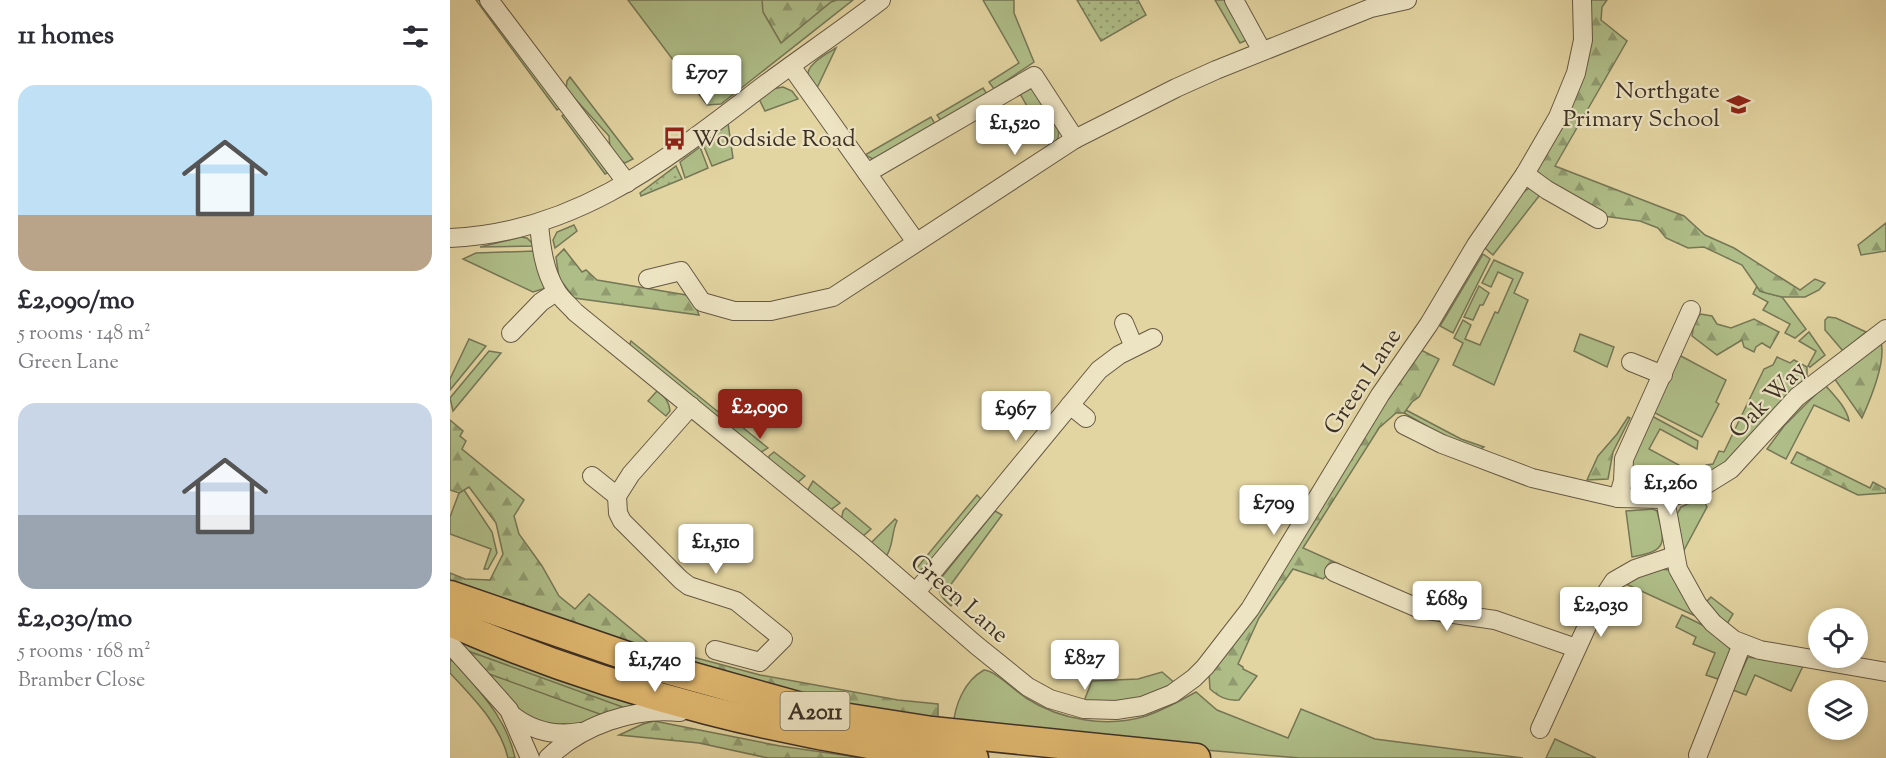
<!DOCTYPE html>
<meta charset="utf-8">
<style>
:root{--surface:#fff;--page:#f7f7f7;--text:#2b2b33;--muted:#7c7c81;--accent:#8f2418}
body{margin:0;font-family:"Sorts Mill Goudy",serif;background:var(--page);color:var(--text);height:100vh;display:flex;flex-direction:column;font-size:22px;white-space:nowrap}
*{box-sizing:border-box;margin:0}
p{font-size:20px;color:var(--muted)}
.icon{flex:none;width:33px;height:33px;fill:none;stroke:currentColor;stroke-width:2;stroke-linecap:round;stroke-linejoin:round}
.map{position:relative;flex:1;overflow:hidden}
.sheet{display:flex;flex-direction:column;background:var(--surface);width:450px}
.sheet>*{flex:none}
.controls{position:absolute;left:1358px;top:608px;display:grid;gap:12px}
.controls a{display:grid;place-items:center;width:60px;height:60px;border-radius:50%;background:var(--surface);box-shadow:0 3px 9px #0003;font-size:30px}
.price{position:absolute;translate:-50% -51px;padding:0 14px;border-radius:6px;background:#fff;color:#222;font-size:20px;line-height:39px;filter:drop-shadow(0 2px 3px #0008)}
.price::after{content:'';position:absolute;left:50%;top:36px;width:18px;height:14px;margin-left:-9px;background:inherit;clip-path:polygon(0 0,100% 0,50% 100%)}
.price.on{background:var(--accent);color:#fff}
ul{padding:0;list-style:none}
li{display:grid;align-content:center;gap:12px;height:318px;padding:0 18px}
li span{display:grid;place-items:center;height:186px;border-radius:18px;color:#555}
li>.icon{margin-inline-start:auto}
span .icon{width:108px;height:108px;fill:#fffc;stroke-width:1}
li b{font-size:26px}
h2{display:flex;justify-content:space-between;align-items:center;height:72px;padding:0 18px;font-size:26px}
main{display:flex;flex:1;min-height:0}
.map>svg:first-child{display:block}
.green{fill:#afbe88;stroke:#767756;stroke-width:1.5}
.forest{fill:url(#forest-firs);stroke:#767756;stroke-width:1.5}
.garden{fill:url(#garden-dots);stroke:#767756;stroke-width:1.5}
.lines{fill:none;stroke-linecap:round;stroke-linejoin:round}
.minor-casing{stroke:#665944;stroke-width:20}
.primary-casing{stroke:#3d3025;stroke-width:31}
.minor{stroke:#ede4c3;stroke-width:18}
.primary{stroke:#e2ba71;stroke-width:28}
.labels{text-anchor:middle;stroke-width:4.5;stroke-linejoin:round;paint-order:stroke}
.shield{fill:#ede4c3;stroke:#726654;stroke-width:1.5}
.shield-label{font-size:22px;font-weight:bold;fill:#3d3025}
.poi-label{font-size:24px;fill:#3d3025;stroke:#ede4c3;text-anchor:end}
.street-label{font-size:24px;fill:#3d3025;stroke:#ede4c3}
</style>
<main>
<section class="sheet">
<h2>11 homes<svg class="icon" aria-label="filters" viewBox="0 0 24 24"><path d="M4 7h16M4 17h16"/><circle cx="9" cy="7" r="2"/><circle cx="15" cy="17" r="2"/></svg></h2>
<ul>
<li><span style="background:linear-gradient(#bfe0f5 70%,#b9a48a 0)"><svg class="icon" aria-label="home" viewBox="0 0 24 24"><path d="M3 11l9-7 9 7M6 9v11h12V9"/></svg></span><div><b>£2,090/mo</b><p>5 rooms · 148 m²</p><p>Green Lane</p></div></li>
<li><span style="background:linear-gradient(#c9d6e8 60%,#9aa5b1 0)"><svg class="icon" aria-label="home" viewBox="0 0 24 24"><path d="M3 11l9-7 9 7M6 9v11h12V9"/></svg></span><div><b>£2,030/mo</b><p>5 rooms · 168 m²</p><p>Bramber Close</p></div></li>
</ul>
</section>
<div class="map">
<svg width="1436" height="758" viewBox="0 0 1436 758">
<defs>
<pattern id="forest-firs" width="22" height="20" patternUnits="userSpaceOnUse" patternTransform="scale(1.5)"><rect width="22" height="20" fill="#afbe88"/><path d="M5 1l3.5 6h-7zM16 11l3.5 6h-7z" fill="#909b6f"/></pattern>
<pattern id="garden-dots" width="8" height="8" patternUnits="userSpaceOnUse" patternTransform="scale(1.5)"><rect width="8" height="8" fill="#afbe88"/><path d="M2 2h.1M6 6h.1" fill="none" stroke="#909b6f" stroke-width="1.8" stroke-linecap="round"/></pattern>
</defs>
<rect width="100%" height="100%" fill="#e3d5a2"/>
<filter id="stains"><feTurbulence type="fractalNoise" baseFrequency=".00333" numOctaves="4"/><feColorMatrix values="0 0 0 0 .2 0 0 0 0 .09 0 0 0 0 .02 0 0 0 .5 -.17"/></filter>
<radialGradient id="worn" r=".72"><stop offset=".6" stop-color="#630" stop-opacity="0"/><stop offset="1" stop-color="#630" stop-opacity=".3"/></radialGradient>
<g class="green">
<path d="M26 0H29L58 35 110 108 107 110Z"/>
<path d="M178 0H403L271 104 257 105Z"/>
<path d="M533 0H564V13L584 62 544 89 539 82 569 63Z"/>
<path d="M765 0H774L797 40 790 43Z"/>
<path d="M386 48 366 90C363 87 359 82 358 78 354 65 378 53 386 48Z"/>
<path d="M120 77 183 159 175 163 171 161 160 148 159 136 116 89 117 81Z"/>
<path d="M333 87 342 91 348 99 315 111 309 99 322 89Z"/>
<path d="M533 88 537 94 491 121 487 115Z"/>
<path d="M577 88 583 89 608 129C610 138 607 141 600 146L569 92Z"/>
<path d="M116 113 157 172V173L155 174 112 116Z"/>
<path d="M481 117 485 124 428 157 423 159 415 155Z"/>
<path d="M278 123 283 158 262 166 253 144Z"/>
<path d="M250 147 258 168 235 178 230 162Z"/>
<path d="M1084 186 1093 191 1043 255 1035 248C1046 230 1064 192 1084 186Z"/>
<path d="M124 225 127 231 105 248 103 240 107 232Z"/>
<path d="M71 237 77 238 85 246 30 247Z"/>
<path d="M85 251 96 288 83 292 13 259 26 253Z"/>
<path d="M1033 254 1040 259 1003 333 990 326Z"/>
<path d="M1044 260 1073 273 1064 293 1078 300 1044 385 1003 365 1013 343 1004 338 1013 320 1021 325 1015 339 1030 345 1045 312 1048 313 1063 279 1048 272 1041 287 1032 283Z"/>
<path d="M1029 286 1039 293 1033 305H1030L1023 320 1014 317Z"/>
<path d="M1307 286 1310 291 1332 297 1356 329 1345 338 1335 333 1340 324 1313 310 1318 302 1303 294Z"/>
<path d="M1378 317 1386 318 1416 332 1393 351 1375 330V320Z"/>
<path d="M1359 332 1375 355 1360 367 1358 366 1366 351 1349 341Z"/>
<path d="M1130 334 1164 347 1157 367 1124 351Z"/>
<path d="M19 339 36 346 0 390V379Z"/>
<path d="M181 341 267 411 286 422 318 448 308 454 179 346Z"/>
<path d="M39 351 51 353 3 411 0 398Z"/>
<path d="M1229 355 1276 380 1266 402 1269 404 1252 437 1201 411Z"/>
<path d="M1327 357 1340 363 1344 360 1357 367V377L1348 390 1283 459 1249 479 1256 465 1263 464 1269 451 1274 452 1314 369 1323 365Z"/>
<path d="M1375 385C1384 395 1397 408 1399 421L1364 405 1336 459 1317 449 1334 426Z"/>
<path d="M207 391C215 397 219 401 220 411L216 416 198 401Z"/>
<path d="M956 410 1011 439 1034 447 1029 450 999 439 954 413Z"/>
<path d="M1200 415 1248 441 1247 449 1210 429 1199 449 1240 471 1231 486C1217 489 1193 497 1180 488L1179 465Z"/>
<path d="M324 452 355 476 346 484 319 463V456Z"/>
<path d="M363 481 390 503 379 511 356 493Z"/>
<path d="M14 490 42 532 47 553 38 569H34L41 549 0 534V517L9 493Z"/>
<path d="M527 495 531 499 476 567 470 570 466 569Z"/>
<path d="M1252 497 1257 507 1233 552 1227 514 1231 507Z"/>
<path d="M396 508 421 529 412 537 391 521 393 511Z"/>
<path d="M1203 509 1207 511C1216 544 1217 551 1182 557L1176 511Z"/>
<path d="M545 511 552 515 499 587 509 597 501 606C491 597 486 592 491 578Z"/>
<path d="M445 519 447 521C441 533 444 547 435 558L420 544Z"/>
<path d="M1210 569 1220 570 1252 619 1176 584 1182 579Z"/>
<path d="M1261 597 1283 614 1277 624 1255 603Z"/>
<path d="M1232 615C1242 620 1279 636 1280 647 1281 657 1272 670 1268 679L1256 675 1265 653 1243 644 1246 637 1226 627Z"/>
<path d="M5 637 185 704 181 708 128 724 107 726 77 718Z"/>
<path d="M1298 657 1353 666 1341 691 1305 675 1296 695 1283 690Z"/>
<path d="M0 660 5 662C30 692 57 719 65 758H58C50 724 23 698 0 673Z"/>
<path d="M534 670C546 671 565 691 576 698 610 720 657 728 696 716 713 710 730 701 746 692L767 710 838 738 851 709 925 739 1073 758H850L590 736 503 726C505 705 514 681 534 670Z"/>
<path d="M712 672 726 684 678 702 634 701 642 681 688 679Z"/>
<path d="M1105 739 1146 758H1096Z"/>
</g>
<g class="forest">
<path d="M312 0H387L381 2 331 43 313 12Z"/>
<path d="M1139 0H1157L1152 7 1151 20 1177 41 1105 166 1234 216 1255 235 1284 248 1350 290 1365 279 1375 283 1369 290 1355 297H1332L1316 293 1310 291 1292 265 1254 247 1238 248 1216 238 1208 228 1190 221 1153 216 1080 172 1111 121Z"/>
<path d="M1436 223V251L1411 255 1408 245Z"/>
<path d="M114 249 132 272 136 270 147 280 242 296 249 315 124 298 109 278 106 257Z"/>
<path d="M1250 314 1262 316 1267 324 1281 328 1304 319 1329 332 1320 348 1312 343 1306 347 1304 352 1294 347 1292 340 1267 355 1242 336 1244 324Z"/>
<path d="M1431 342C1436 361 1421 398 1412 418L1384 378Z"/>
<path d="M967 348 989 359 969 397 962 402 954 413H946L929 428 853 548 889 564 873 579 843 569 809 618 788 664 793 667V669L807 676 789 700C777 701 769 697 760 689L759 674Z"/>
<path d="M1178 417 1180 418 1163 452 1158 479 1137 480 1148 456 1167 434Z"/>
<path d="M0 420 13 431 10 436 16 441 12 449 74 500 64 516 69 534 92 566 109 596 125 609 139 594 202 646 310 675 448 700 488 704V723L343 697 0 586V573L15 579 40 580 53 554 46 523 19 487 9 493 0 490Z"/>
<path d="M1347 452 1420 488 1423 482 1436 489V493L1408 495 1341 463Z"/>
<path d="M10 648 178 709 155 716 31 671Z"/>
<path d="M204 721 330 746 413 758H318L249 743 169 735 193 724Z"/>
</g>
<g class="garden">
<path d="M627 0H688L696 15 651 41Z"/>
<path d="M226 166 232 179 191 196 190 193Z"/>
</g>
<g class="lines">
<defs>
<g id="minor">
<path d="M39 0 177 183"/>
<path d="M784 0 812 51"/>
<path d="M341 66 466 242"/>
<path d="M417 173 584 76 625 139"/>
<path d="M1075 174 1097 190 1148 219"/>
<path d="M89 224C91 246 94 271 106 290 110 298 119 305 125 312L413 547 526 645 578 687 600 699 634 709 666 710 692 706 722 694 744 678 755 667 800 609 930 395 979 324 1026 245 1075 174 1108 117 1126 73 1133 40 1132 0"/>
<path d="M0 238C127 233 217 159 313 86 352 57 392 30 431 0"/>
<path d="M198 279 231 271 252 302 284 311H321L383 297 625 139 726 88 766 70 921 8 957 0"/>
<path d="M674 323 684 347"/>
<path d="M61 333 91 302 106 292"/>
<path d="M1181 362 1213 375"/>
<path d="M620 405 636 418"/>
<path d="M241 406 181 474 167 496 168 513 172 521 231 580 239 586 286 601 333 639 310 662 265 650"/>
<path d="M954 425 992 444 1082 478 1168 498 1215 499 1252 487 1281 469 1347 397 1436 329"/>
<path d="M142 476 167 496"/>
<path d="M1168 498 1173 481 1174 459 1241 310"/>
<path d="M1215 499 1228 569 1248 605 1263 623 1284 640 1310 650 1436 672"/>
<path d="M884 572 970 609 1045 620 1126 648"/>
<path d="M466 592 649 370 669 355 703 338"/>
<path d="M0 644 59 710 80 758"/>
<path d="M62 715C82 731 106 736 130 732"/>
<path d="M1090 729 1143 613 1164 581 1185 569 1224 556"/>
<path d="M1248 755 1292 644"/>
<path d="M98 758C132 725 184 707 230 712"/>
</g>
<g id="primary">
<path d="M0 595 212 668 380 715 482 731 746 758"/>
<path d="M0 622C162 693 348 740 524 758"/>
</g>
</defs>
<use href="#minor" class="minor-casing"/>
<use href="#primary" class="primary-casing"/>
<use href="#minor" class="minor"/>
<use href="#primary" class="primary"/>
</g>
<defs>
<symbol id="school-bare" viewBox="-9 -9 18 18"><path d="M0-5L7-2L0 1L-7-2ZM-4 1L0 2.5L4 1V4Q0 6-4 4Z" fill="#8f2418" stroke="#ede4c3" stroke-width="2.5" paint-order="stroke"/></symbol>
<symbol id="bus-bare" viewBox="-9 -9 18 18"><path d="M-5-6H5V4H4V6H2V4H-2V6H-4V4H-5ZM-3.5-4V0h7V-4ZM-3.5 1.2v1.5H-2V1.2ZM2 1.2v1.5H3.5V1.2Z" fill="#8f2418" stroke="#ede4c3" stroke-width="2.5" paint-order="stroke"/></symbol>
</defs>
<g fill-rule="evenodd">
<use href="#school-bare" x="1272" y="88" width="33" height="33"/>
<use href="#bus-bare" x="208" y="122" width="33" height="33"/>
</g>
<g class="labels">
<rect class="shield" x="330.5" y="692" width="69" height="38" rx="4.5"/>
<g class="shield-label">
<text x="365" y="719">A2011</text>
</g>
<g class="poi-label">
<text x="1270" y="98">Northgate<tspan x="1270" dy="28">Primary School</tspan></text>
<text x="242" y="146" text-anchor="start">Woodside Road</text>
</g>
<g class="street-label">
<text transform="translate(912 381) rotate(-57)" y="8">Green Lane</text>
<text transform="translate(1317 399) rotate(-45)" y="8">Oak Way</text>
<text transform="translate(510 598) rotate(41)" y="8">Green Lane</text>
</g>
</g>
<rect width="100%" height="100%" filter="url(#stains)"/>
<rect width="100%" height="100%" fill="url(#worn)"/>
</svg>
<div class="controls">
<a><svg class="icon" aria-label="locate" viewBox="0 0 24 24"><circle cx="12" cy="12" r="6"/><path d="M12 2v4M12 18v4M2 12h4M18 12h4"/></svg></a>
<a><svg class="icon" aria-label="layers" viewBox="0 0 24 24"><path d="M12 4l9 5-9 5-9-5zM3 14l9 5 9-5"/></svg></a>
</div>
<b class="price" style="left:257px;top:106px">£707</b>
<b class="price" style="left:565px;top:156px">£1,520</b>
<b class="price on" style="left:310px;top:440px">£2,090</b>
<b class="price" style="left:566px;top:442px">£967</b>
<b class="price" style="left:1221px;top:516px">£1,260</b>
<b class="price" style="left:824px;top:536px">£709</b>
<b class="price" style="left:266px;top:575px">£1,510</b>
<b class="price" style="left:997px;top:632px">£689</b>
<b class="price" style="left:1151px;top:638px">£2,030</b>
<b class="price" style="left:635px;top:691px">£827</b>
<b class="price" style="left:205px;top:693px">£1,740</b>
</div>
</main>
